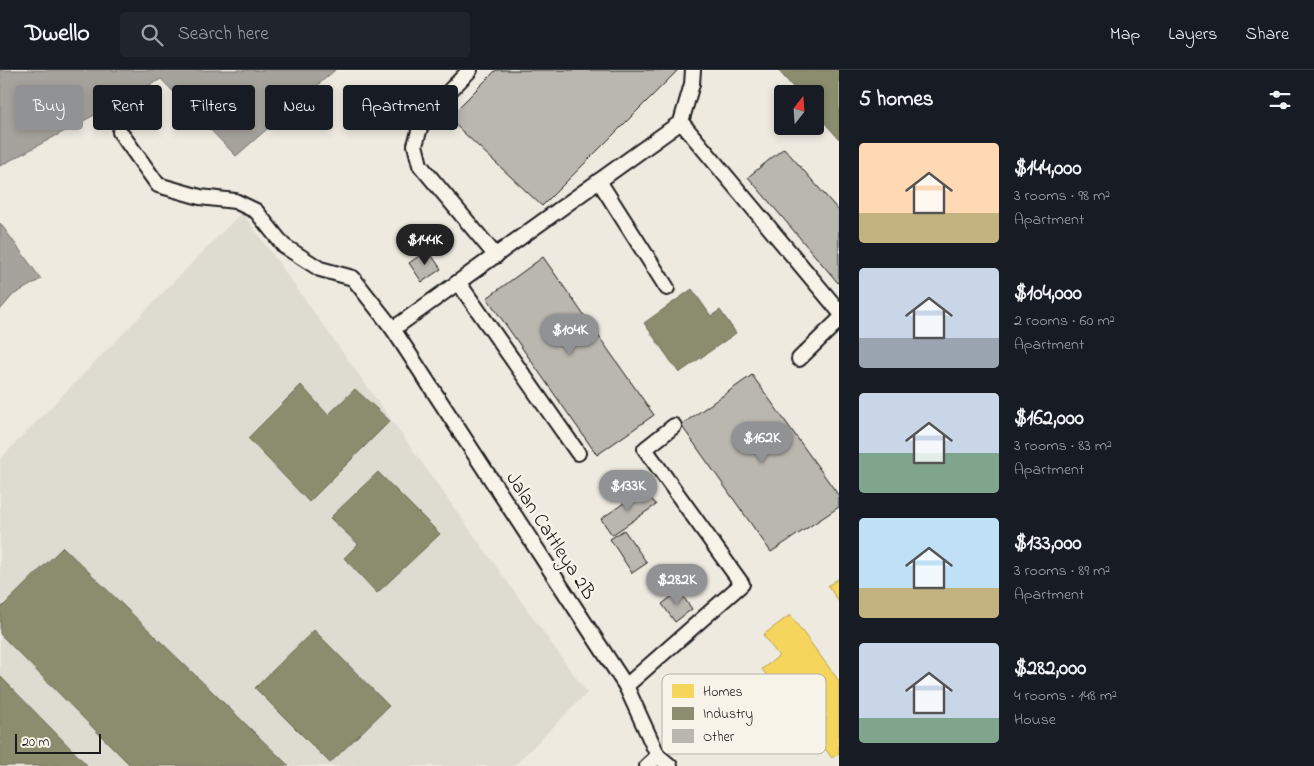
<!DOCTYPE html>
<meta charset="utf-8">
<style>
:root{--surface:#171b24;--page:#20242c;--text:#f1f3f6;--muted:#9ea1a6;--line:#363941;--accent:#919294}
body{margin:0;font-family:"Indie Flower",sans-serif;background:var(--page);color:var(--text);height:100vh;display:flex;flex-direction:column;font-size:19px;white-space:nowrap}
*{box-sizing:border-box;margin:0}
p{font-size:16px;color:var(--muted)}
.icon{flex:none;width:28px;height:28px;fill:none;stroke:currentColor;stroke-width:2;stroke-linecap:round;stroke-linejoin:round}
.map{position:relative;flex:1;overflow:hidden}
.panel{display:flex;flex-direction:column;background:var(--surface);width:475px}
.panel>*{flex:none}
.banner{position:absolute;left:15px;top:15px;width:475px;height:45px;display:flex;gap:10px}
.needle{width:32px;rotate:17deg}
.fabs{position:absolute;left:774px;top:15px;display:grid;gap:10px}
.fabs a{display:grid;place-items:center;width:50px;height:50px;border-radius:5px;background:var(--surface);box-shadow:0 2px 8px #0003;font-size:25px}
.scale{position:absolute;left:15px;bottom:12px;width:86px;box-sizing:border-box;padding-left:5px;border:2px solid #1c1c1c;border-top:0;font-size:14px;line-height:18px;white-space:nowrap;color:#1c1c1c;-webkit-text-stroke:4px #f7f3e8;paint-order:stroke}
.price{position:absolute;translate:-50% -42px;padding:0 11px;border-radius:18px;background:var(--accent);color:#fff;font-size:16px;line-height:32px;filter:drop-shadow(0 1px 2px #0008)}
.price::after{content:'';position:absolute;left:50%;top:30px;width:15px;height:11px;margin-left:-8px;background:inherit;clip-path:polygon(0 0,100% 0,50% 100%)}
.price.active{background:#222;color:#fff}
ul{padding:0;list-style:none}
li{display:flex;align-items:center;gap:15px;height:125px;padding:0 20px}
li span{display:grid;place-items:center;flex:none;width:140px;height:100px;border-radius:5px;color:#555}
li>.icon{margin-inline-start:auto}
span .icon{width:60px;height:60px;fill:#fffc;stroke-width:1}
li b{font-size:21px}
h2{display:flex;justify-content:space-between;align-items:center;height:60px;padding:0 20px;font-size:21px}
.tag{padding:0 18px;border-radius:5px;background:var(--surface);box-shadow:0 2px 8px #0003;font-size:18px;line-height:45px}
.tag.active{background:var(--accent);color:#fff}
header{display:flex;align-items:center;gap:30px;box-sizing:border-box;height:70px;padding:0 25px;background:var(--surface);border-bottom:1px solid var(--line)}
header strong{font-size:24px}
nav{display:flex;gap:28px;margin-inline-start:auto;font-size:18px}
.search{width:350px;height:45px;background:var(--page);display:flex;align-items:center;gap:12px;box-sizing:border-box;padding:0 18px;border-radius:5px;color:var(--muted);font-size:19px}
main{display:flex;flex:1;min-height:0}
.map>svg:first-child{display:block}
.built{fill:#dedbd1}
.water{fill:#a6a39d;stroke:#6f6d69}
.homes{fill:#f6d55c;stroke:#b59e49}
.industry{fill:#8c8c6e;stroke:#6a6a55}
.building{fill:#bab7af;stroke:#1c1c1c}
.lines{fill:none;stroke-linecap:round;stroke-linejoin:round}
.service-casing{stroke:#1c1c1c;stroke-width:18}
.service{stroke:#f7f3e8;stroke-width:14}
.labels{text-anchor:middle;stroke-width:5;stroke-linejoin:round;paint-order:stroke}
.street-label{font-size:20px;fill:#1c1c1c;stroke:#f7f3e8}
.key{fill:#f7f3e8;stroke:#b5b2ab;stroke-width:1}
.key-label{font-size:14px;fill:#1c1c1c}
</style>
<header>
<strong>Dwello</strong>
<div class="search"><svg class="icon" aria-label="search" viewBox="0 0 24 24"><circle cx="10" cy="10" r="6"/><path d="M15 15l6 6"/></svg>Search here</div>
<nav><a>Map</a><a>Layers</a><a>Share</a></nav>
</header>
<main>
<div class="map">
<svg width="839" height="696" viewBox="0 0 839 696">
<rect width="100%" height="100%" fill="#eeeae0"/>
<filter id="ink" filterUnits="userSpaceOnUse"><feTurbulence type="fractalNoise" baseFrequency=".02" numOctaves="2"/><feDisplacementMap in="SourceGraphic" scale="10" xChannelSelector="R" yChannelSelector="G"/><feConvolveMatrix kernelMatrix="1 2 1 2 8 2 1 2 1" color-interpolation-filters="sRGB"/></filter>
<g filter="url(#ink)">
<path class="built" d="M242 142 587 623 514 696H0V389Z"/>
<g class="water">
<path d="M0 0H335L236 86 161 9 0 96Z"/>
<path d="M0 153 41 209 13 225 0 240Z"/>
</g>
<g class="homes">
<path d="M839 508V532L828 516Z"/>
<path d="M790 545 839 611V683L832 688 811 660 827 649 802 615 784 628 762 599 779 586 763 565Z"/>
</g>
<g class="industry">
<path d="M778 0H839V69L815 42V24H799Z"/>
<path d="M692 219 711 246 720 240 736 263 679 303 644 253Z"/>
<path d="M301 315 328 345 355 319 390 351 309 432 248 368Z"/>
<path d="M378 402 440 464 377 523 344 488 358 474 330 448Z"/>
<path d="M63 477 289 696H131L0 564V539Z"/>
<path d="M314 560 389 636 330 693 255 618Z"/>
<path d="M0 606 88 696H0Z"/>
</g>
<g class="building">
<path d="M496 0H676L677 1 542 136 448 48Z"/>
<path d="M784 78 839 141V214L748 107Z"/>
<path d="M428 180 441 199 422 212 409 193Z"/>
<path d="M543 187 654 345 597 385 487 228Z"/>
<path d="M752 305 839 426V437L771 482 681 355Z"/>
<path d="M644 419 656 435 612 465 601 449Z"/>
<path d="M624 460 647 493 632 503 610 469Z"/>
<path d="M679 521 692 539 675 552 662 534Z"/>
</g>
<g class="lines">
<defs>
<g id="service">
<path d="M470 0 430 41 420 58 415 75 420 95 496 186"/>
<path d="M681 52 692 14 693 0"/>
<path d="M120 62 158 115 200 127 235 131 256 141 284 176 320 199 353 208 393 259 626 616 658 686 670 696"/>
<path d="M599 111 667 218"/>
<path d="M458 212 578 383"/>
<path d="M393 259 681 52 839 241"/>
<path d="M799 289 839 250"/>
<path d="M626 616 742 514 645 379 674 356"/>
<path d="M647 696 658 686"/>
</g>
</defs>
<use href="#service" class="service-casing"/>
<use href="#service" class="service"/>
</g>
</g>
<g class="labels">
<g class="street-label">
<text transform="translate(552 465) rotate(57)" y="7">Jalan Cattleya 2B</text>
</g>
</g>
<rect x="662" y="604" width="164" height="80" rx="8" class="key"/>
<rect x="672" y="614" width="22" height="14" fill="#f6d55c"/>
<rect x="672" y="637" width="22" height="13" fill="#8c8c6e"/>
<rect x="672" y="659" width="22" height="14" fill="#bab7af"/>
<g class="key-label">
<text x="703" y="626">Homes</text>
<text x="703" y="648">Industry</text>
<text x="703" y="671">Other</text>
</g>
</svg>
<div class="fabs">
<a><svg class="needle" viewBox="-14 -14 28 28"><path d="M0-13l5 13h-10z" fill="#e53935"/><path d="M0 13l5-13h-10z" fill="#9ea1a6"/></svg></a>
</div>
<div class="scale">20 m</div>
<b class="price active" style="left:425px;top:196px">$144K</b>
<b class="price" style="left:570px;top:286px">$104K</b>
<b class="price" style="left:762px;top:394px">$162K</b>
<b class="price" style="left:628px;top:442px">$133K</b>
<b class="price" style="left:677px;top:536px">$282K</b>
<div class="banner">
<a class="tag active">Buy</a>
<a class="tag">Rent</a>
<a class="tag">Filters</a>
<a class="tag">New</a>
<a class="tag">Apartment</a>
</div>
</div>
<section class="panel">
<h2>5 homes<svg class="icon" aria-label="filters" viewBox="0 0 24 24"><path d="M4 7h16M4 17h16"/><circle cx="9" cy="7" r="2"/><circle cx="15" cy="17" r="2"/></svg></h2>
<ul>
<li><span style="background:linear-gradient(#ffd9b3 70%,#c2b280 0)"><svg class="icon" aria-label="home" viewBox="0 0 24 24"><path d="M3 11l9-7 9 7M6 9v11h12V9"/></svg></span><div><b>$144,000</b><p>3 rooms · 98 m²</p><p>Apartment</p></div></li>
<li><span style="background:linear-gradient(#c9d6e8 70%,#9aa5b1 0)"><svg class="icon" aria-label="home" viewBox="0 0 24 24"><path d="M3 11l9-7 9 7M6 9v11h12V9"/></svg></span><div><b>$104,000</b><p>2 rooms · 60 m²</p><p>Apartment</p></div></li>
<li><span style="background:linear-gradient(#c9d6e8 60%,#7fa58c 0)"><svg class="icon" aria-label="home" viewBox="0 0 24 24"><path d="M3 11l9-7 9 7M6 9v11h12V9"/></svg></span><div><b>$162,000</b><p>3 rooms · 83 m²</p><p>Apartment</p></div></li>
<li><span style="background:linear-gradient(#bfe0f5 70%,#c2b280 0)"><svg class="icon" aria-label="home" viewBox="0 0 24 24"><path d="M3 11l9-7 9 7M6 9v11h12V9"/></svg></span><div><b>$133,000</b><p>3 rooms · 89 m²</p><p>Apartment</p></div></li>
<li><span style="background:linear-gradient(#c9d6e8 75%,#7fa58c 0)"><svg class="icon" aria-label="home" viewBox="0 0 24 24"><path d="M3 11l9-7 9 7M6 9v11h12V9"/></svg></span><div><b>$282,000</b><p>4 rooms · 148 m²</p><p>House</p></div></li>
</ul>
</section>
</main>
